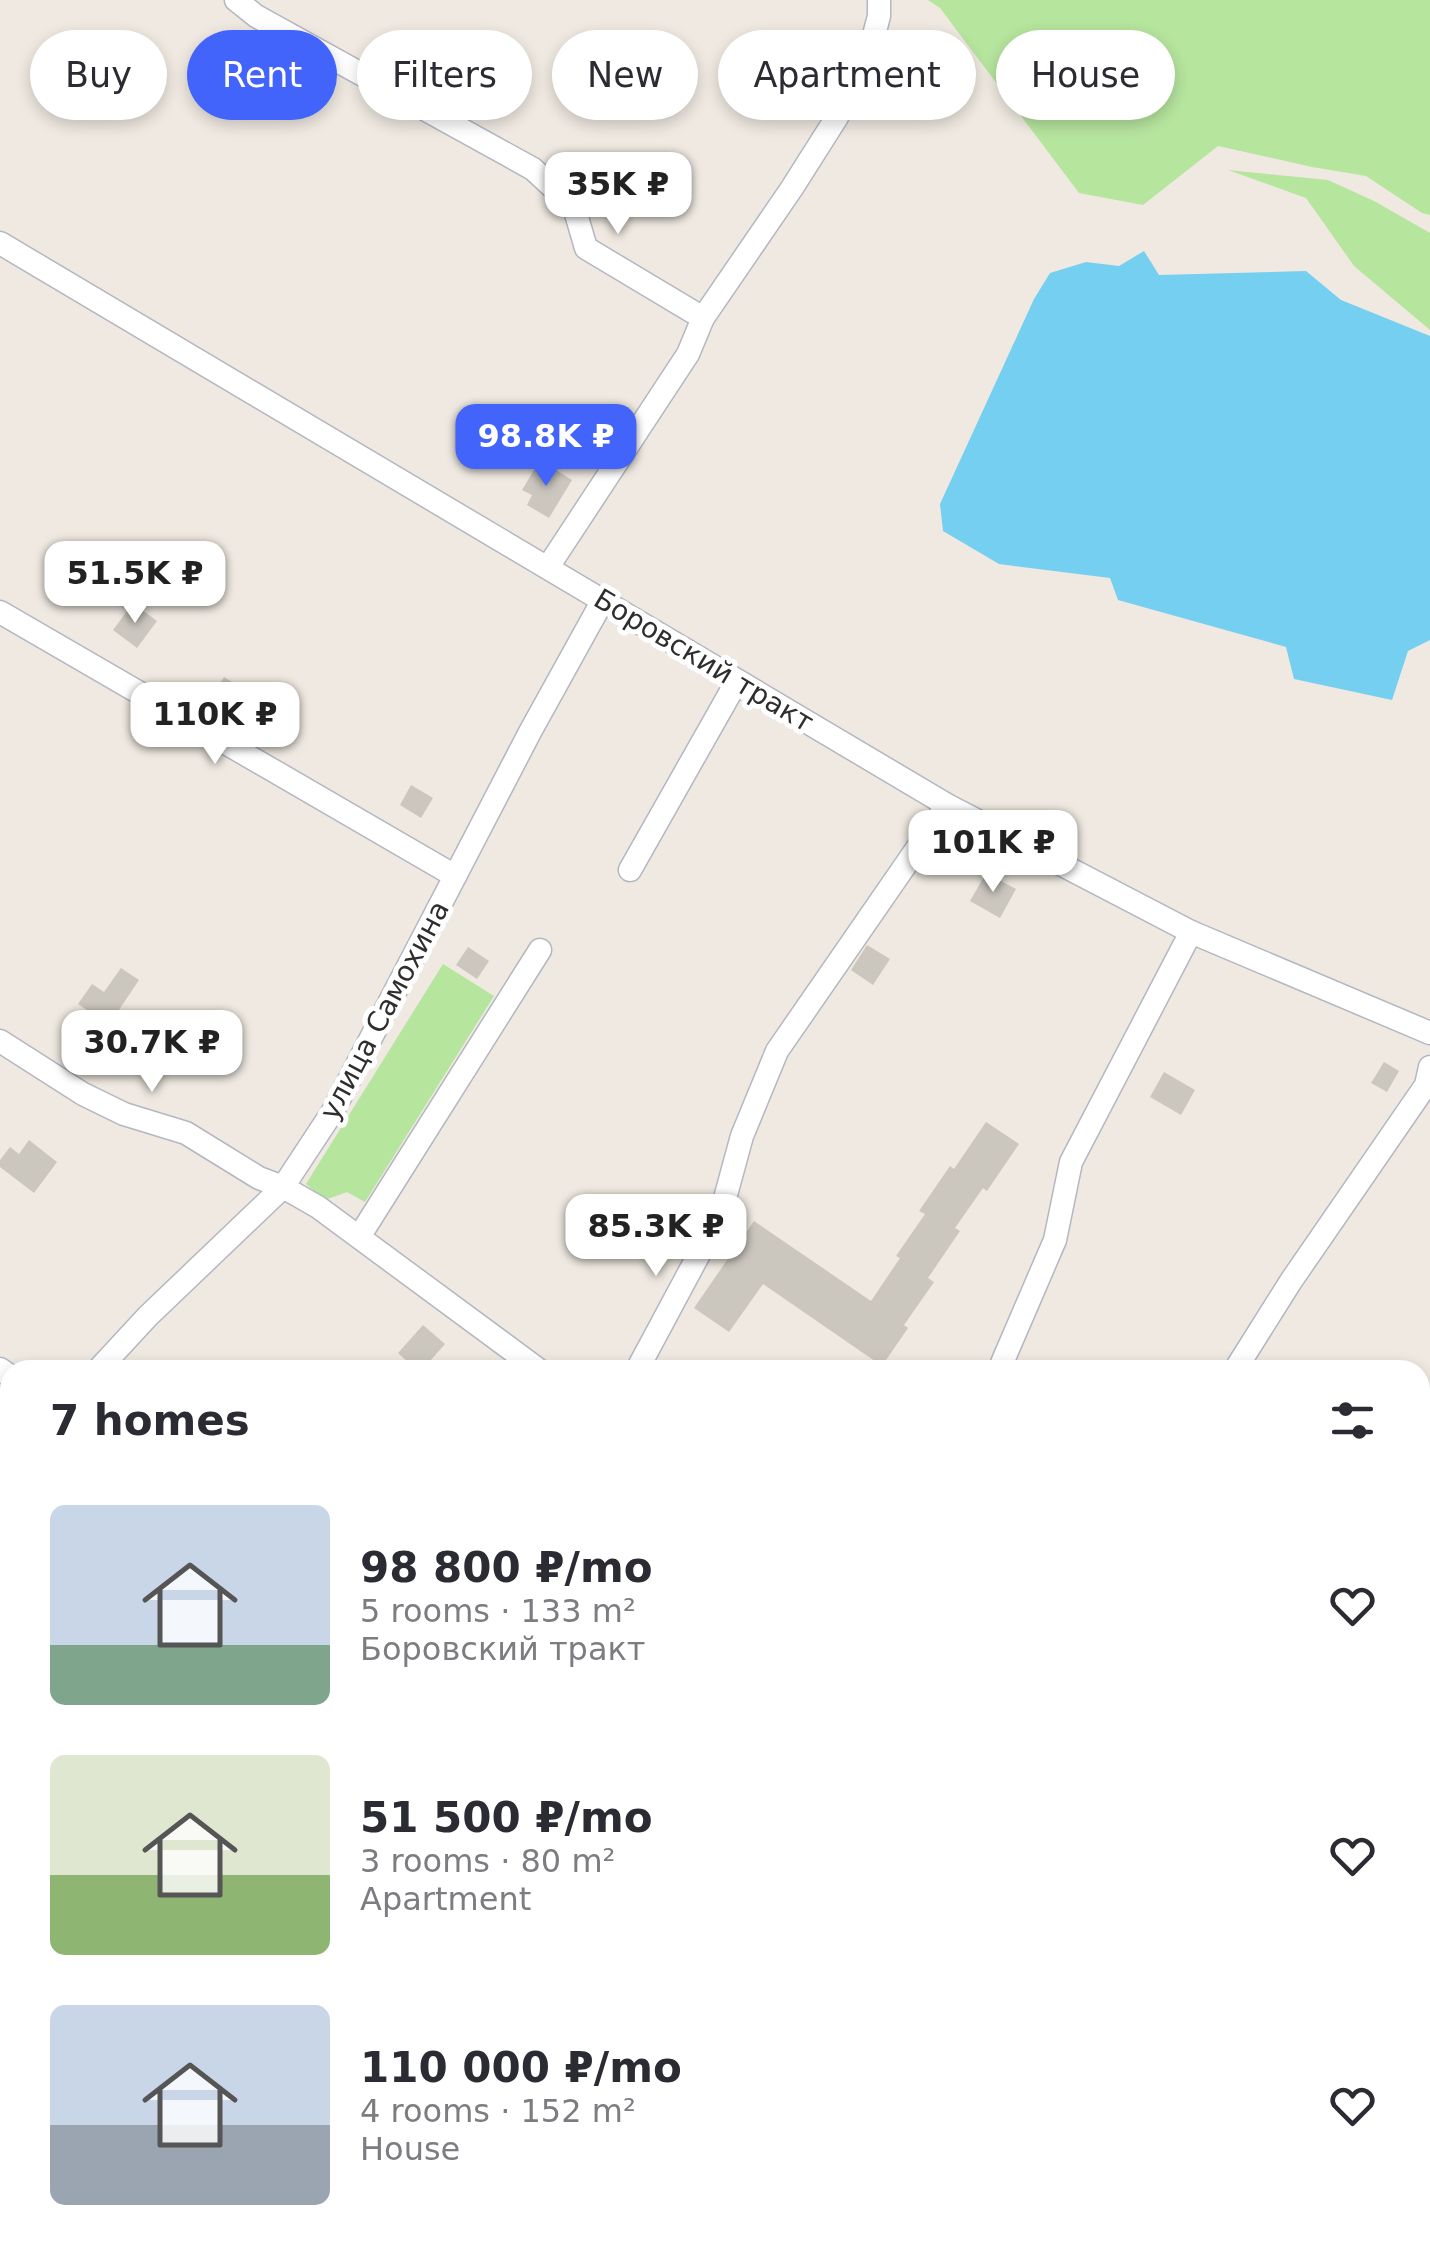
<!DOCTYPE html>
<meta charset="utf-8">
<style>
:root{--surface:#fff;--page:#f2f2f3;--text:#2b2b33;--muted:#7c7c81;--accent:#4264fb}
body{margin:0;font-family:"DejaVu Sans",sans-serif;background:var(--page);color:var(--text);height:100vh;display:flex;flex-direction:column;font-size:38px;white-space:nowrap}
*{box-sizing:border-box;margin:0}
p{font-size:32px;color:var(--muted)}
.icon{flex:none;width:55px;height:55px;fill:none;stroke:currentColor;stroke-width:2;stroke-linecap:round;stroke-linejoin:round}
.map{position:relative;flex:1;overflow:hidden}
.side{position:absolute;left:0px;top:1360px;width:1430px;height:892px;display:flex;flex-direction:column;background:var(--surface);border-radius:30px 30px 0 0;box-shadow:0 5px 15px #0003}
.side>*{flex:none}
.hud{position:absolute;left:30px;top:30px;width:1370px;height:90px;display:flex;gap:20px}
.price{position:absolute;translate:-50% -85px;padding:0 22px;border-radius:20px;background:#fff;color:#222;font-size:32px;line-height:65px;filter:drop-shadow(0 2px 5px #0008)}
.price::after{content:'';position:absolute;left:50%;top:60px;width:30px;height:22px;margin-left:-15px;background:inherit;clip-path:polygon(0 0,100% 0,50% 100%)}
.price.on{background:var(--accent);color:#fff}
ul{padding:0;list-style:none}
li{display:flex;align-items:center;gap:30px;height:250px;padding:0 50px}
li span{display:grid;place-items:center;flex:none;width:280px;height:200px;border-radius:15px;color:#555}
li>.icon{margin-inline-start:auto}
span .icon{width:120px;height:120px;fill:#fffc;stroke-width:1}
li b{font-size:42px}
h2{display:flex;justify-content:space-between;align-items:center;height:120px;padding:0 50px;font-size:42px}
.tag{padding:0 35px;border-radius:45px;background:var(--surface);box-shadow:0 5px 15px #0003;font-size:35px;line-height:90px}
.tag.on{background:var(--accent);color:#fff}
.map>svg:first-child{display:block}
.industrial{fill:#e3e1e8}
.green{fill:#b6e59e}
.water{fill:#75cff0}
.building{fill:#cbc7bf}
.lines{fill:none;stroke-linecap:round;stroke-linejoin:round}
.minor-casing{stroke:#b4b7c1;stroke-width:25}
.minor{stroke:#fff;stroke-width:22}
.labels{text-anchor:middle;stroke-width:10;stroke-linejoin:round;paint-order:stroke}
.street-label{font-size:28px;fill:#2e2e2e;stroke:#fff}
</style>
<div class="map">
<svg width="1430" height="2252" viewBox="0 0 1430 2252">
<rect width="100%" height="100%" fill="#efe9e1"/>
<path class="industrial" d="M248 2242H1065L1087 2252H243Z"/>
<g class="green">
<path d="M928 0H1430V215L1422 213 1366 176 1312 167 1218 146 1143 205 1079 193 940 8Z"/>
<path d="M1228 170 1328 180 1374 201 1430 233V330L1354 266 1306 198Z"/>
<path d="M443 964 494 996 365 1202 347 1192 325 1200 306 1184Z"/>
</g>
<path class="water" d="M1144 251 1159 275 1306 271 1341 300 1430 336V640L1408 651 1392 700 1294 679 1286 647 1118 600 1110 578 999 564 943 531 940 504 1034 299 1050 273 1086 262 1119 266Z"/>
<g class="building">
<path d="M540 460 572 480 549 518 527 505 532 495 522 490Z"/>
<path d="M133 603 157 621 137 648 113 630Z"/>
<path d="M224 677 268 705 255 727 210 699Z"/>
<path d="M411 785 433 798 421 818 400 805Z"/>
<path d="M986 873 1016 889 1000 918 970 901Z"/>
<path d="M867 945 890 959 873 985 851 970Z"/>
<path d="M468 947 489 961 477 979 456 965Z"/>
<path d="M121 968 139 980 109 1025 78 1004 92 984 104 992Z"/>
<path d="M165 1025 173 1031 174 1037 170 1044 179 1050 163 1077 126 1054 142 1027 153 1033 160 1026Z"/>
<path d="M1384 1062 1399 1071 1387 1092 1371 1083Z"/>
<path d="M1164 1072 1195 1090 1181 1115 1150 1097Z"/>
<path d="M986 1122 1019 1144 987 1191 983 1188 955 1228 960 1231 928 1278 934 1282 904 1325 908 1328 882 1366 763 1284 729 1332 694 1308 754 1221 871 1301 900 1258 896 1256 925 1214 919 1211 950 1166 954 1169Z"/>
<path d="M29 1140 57 1162 34 1193 0 1167V1160L10 1147 19 1154Z"/>
<path d="M423 1325 445 1344 422 1370H416L398 1353Z"/>
<path d="M1420 1707 1430 1710V1759L1420 1756Z"/>
<path d="M322 2242H434L429 2252H339Z"/>
<path d="M752 2242H809L827 2252H746Z"/>
</g>
<g class="lines">
<defs>
<g id="minor">
<path d="M236 0 256 16 533 169 574 207 586 248 703 318"/>
<path d="M0 243 947 805 1191 932 1430 1033"/>
<path d="M548 567 688 354 703 318 792 188 837 117 869 54 879 16V0"/>
<path d="M0 612 455 876"/>
<path d="M630 870 737 681"/>
<path d="M0 1041 83 1094 124 1114 186 1133 259 1178 283 1187 318 1207 539 1370"/>
<path d="M359 1237 540 950"/>
<path d="M0 1369 10 1376"/>
<path d="M98 1370 148 1316 283 1187 333 1111 530 732 603 600"/>
<path d="M637 1370 721 1213 742 1136 777 1051 947 805"/>
<path d="M999 1370 1055 1240 1071 1162 1191 932"/>
<path d="M1235 1370 1291 1281 1426 1085 1430 1067"/>
<path d="M0 1500 10 1486"/>
<path d="M1420 1564 1430 1551"/>
<path d="M1420 1792 1430 1795"/>
<path d="M1420 2083 1430 2086"/>
<path d="M0 2110 10 2117"/>
<path d="M947 2242 963 2252"/>
<path d="M65 2252 71 2242"/>
<path d="M689 2252 694 2242"/>
<path d="M897 2252 902 2242"/>
</g>
</defs>
<use href="#minor" class="minor-casing"/>
<use href="#minor" class="minor"/>
</g>
<g class="labels">
<g class="street-label">
<text transform="translate(704 660) rotate(31)" y="10">Боровский тракт</text>
<text transform="translate(384 1010) rotate(-62)" y="10">улица Самохина</text>
</g>
</g>
</svg>
<b class="price" style="left:618px;top:237px">35K ₽</b>
<b class="price on" style="left:546px;top:489px">98.8K ₽</b>
<b class="price" style="left:135px;top:626px">51.5K ₽</b>
<b class="price" style="left:215px;top:767px">110K ₽</b>
<b class="price" style="left:993px;top:895px">101K ₽</b>
<b class="price" style="left:152px;top:1095px">30.7K ₽</b>
<b class="price" style="left:656px;top:1279px">85.3K ₽</b>
<div class="hud">
<a class="tag">Buy</a>
<a class="tag on">Rent</a>
<a class="tag">Filters</a>
<a class="tag">New</a>
<a class="tag">Apartment</a>
<a class="tag">House</a>
</div>
<section class="side">
<h2>7 homes<svg class="icon" aria-label="filters" viewBox="0 0 24 24"><path d="M4 7h16M4 17h16"/><circle cx="9" cy="7" r="2"/><circle cx="15" cy="17" r="2"/></svg></h2>
<ul>
<li><span style="background:linear-gradient(#c9d6e8 70%,#7fa58c 0)"><svg class="icon" aria-label="home" viewBox="0 0 24 24"><path d="M3 11l9-7 9 7M6 9v11h12V9"/></svg></span><div><b>98 800 ₽/mo</b><p>5 rooms · 133 m²</p><p>Боровский тракт</p></div><svg class="icon" aria-label="heart" viewBox="0 0 24 24"><path d="M12 20l-8-8c-3-5 5-10 8-4 3-6 11-1 8 4z"/></svg></li>
<li><span style="background:linear-gradient(#dfe7d0 60%,#8fb573 0)"><svg class="icon" aria-label="home" viewBox="0 0 24 24"><path d="M3 11l9-7 9 7M6 9v11h12V9"/></svg></span><div><b>51 500 ₽/mo</b><p>3 rooms · 80 m²</p><p>Apartment</p></div><svg class="icon" aria-label="heart" viewBox="0 0 24 24"><path d="M12 20l-8-8c-3-5 5-10 8-4 3-6 11-1 8 4z"/></svg></li>
<li><span style="background:linear-gradient(#c9d6e8 60%,#9aa5b1 0)"><svg class="icon" aria-label="home" viewBox="0 0 24 24"><path d="M3 11l9-7 9 7M6 9v11h12V9"/></svg></span><div><b>110 000 ₽/mo</b><p>4 rooms · 152 m²</p><p>House</p></div><svg class="icon" aria-label="heart" viewBox="0 0 24 24"><path d="M12 20l-8-8c-3-5 5-10 8-4 3-6 11-1 8 4z"/></svg></li>
</ul>
</section>
</div>
